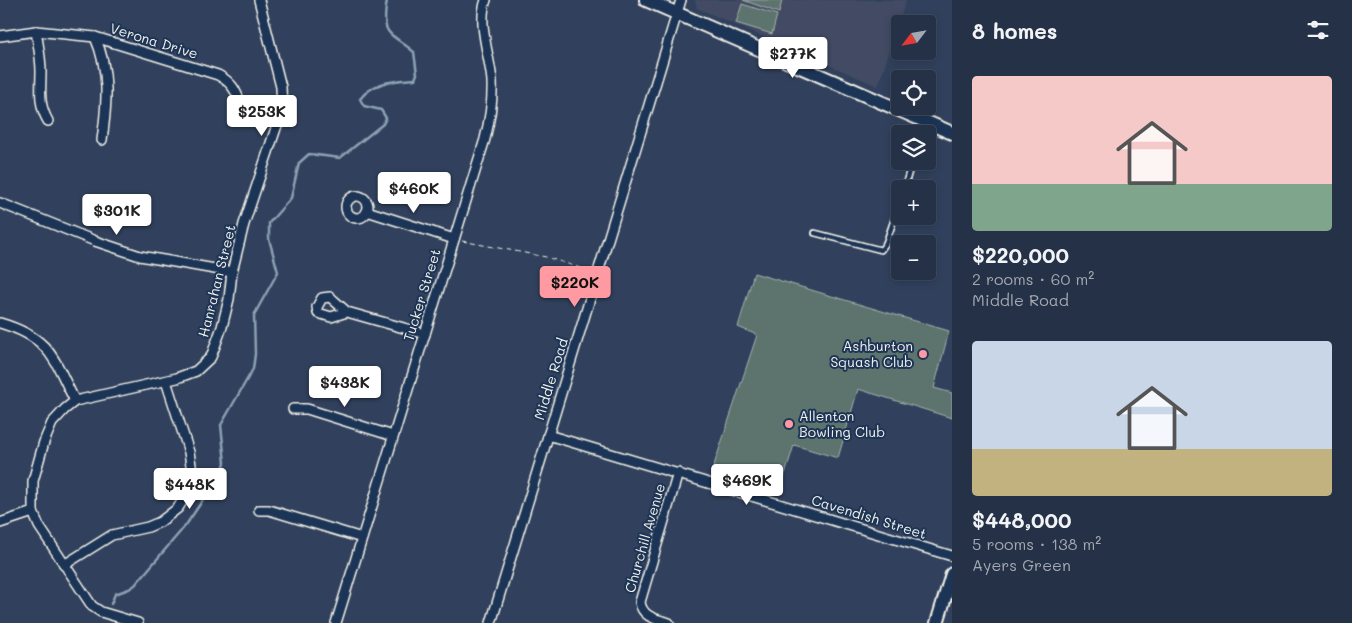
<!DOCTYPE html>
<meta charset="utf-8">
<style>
:root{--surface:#253146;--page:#313d51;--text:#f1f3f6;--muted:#a3a9b3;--line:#424c5f;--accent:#ff9aa2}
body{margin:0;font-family:Mali,sans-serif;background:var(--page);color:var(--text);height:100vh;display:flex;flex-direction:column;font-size:19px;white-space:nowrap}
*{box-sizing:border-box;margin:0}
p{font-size:16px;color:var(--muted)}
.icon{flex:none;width:28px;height:28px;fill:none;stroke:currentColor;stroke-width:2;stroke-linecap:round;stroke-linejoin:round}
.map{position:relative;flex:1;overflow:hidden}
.details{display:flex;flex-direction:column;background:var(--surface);width:400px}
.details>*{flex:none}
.needle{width:32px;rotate:239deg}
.buttons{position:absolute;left:891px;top:15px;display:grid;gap:10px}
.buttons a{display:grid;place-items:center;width:45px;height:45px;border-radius:5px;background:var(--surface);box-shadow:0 2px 8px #0003,0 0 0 1px var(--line);font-size:25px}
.price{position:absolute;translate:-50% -42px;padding:0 11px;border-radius:5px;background:#fff;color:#222;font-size:16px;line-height:32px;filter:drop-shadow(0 1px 2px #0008)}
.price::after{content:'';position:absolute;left:50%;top:30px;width:15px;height:11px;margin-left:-8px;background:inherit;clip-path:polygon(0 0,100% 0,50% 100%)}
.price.on{background:var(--accent);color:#111}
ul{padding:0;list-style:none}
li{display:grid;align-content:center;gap:10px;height:265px;padding:0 20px}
li span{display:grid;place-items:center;height:155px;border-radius:5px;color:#555}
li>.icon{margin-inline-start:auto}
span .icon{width:90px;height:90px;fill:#fffc;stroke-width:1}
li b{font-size:21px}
h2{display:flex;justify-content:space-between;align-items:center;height:60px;padding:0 20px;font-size:21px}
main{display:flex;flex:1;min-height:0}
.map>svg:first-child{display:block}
.built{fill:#434c64}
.green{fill:#5c736e;stroke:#a8b2ab}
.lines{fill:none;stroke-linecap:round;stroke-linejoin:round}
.stream{stroke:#8ca1b3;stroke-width:2.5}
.lane-casing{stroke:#f4f1e8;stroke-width:8}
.street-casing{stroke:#f4f1e8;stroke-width:12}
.secondary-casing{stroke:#f4f1e8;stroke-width:16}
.path{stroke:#f4f1e8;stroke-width:1;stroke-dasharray:5 4;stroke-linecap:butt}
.lane{stroke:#1d3557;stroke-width:4.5}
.street{stroke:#1d3557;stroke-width:9}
.secondary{stroke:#1d3557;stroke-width:12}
.poi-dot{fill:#ff9aa2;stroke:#1d3557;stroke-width:2}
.labels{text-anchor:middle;stroke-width:4;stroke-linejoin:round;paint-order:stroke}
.street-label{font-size:14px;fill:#f4f1e8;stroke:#1d3557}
.poi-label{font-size:14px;fill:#f4f1e8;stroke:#1d3557;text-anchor:end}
</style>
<main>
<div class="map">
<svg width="952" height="623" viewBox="0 0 952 623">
<rect width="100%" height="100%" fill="#31415d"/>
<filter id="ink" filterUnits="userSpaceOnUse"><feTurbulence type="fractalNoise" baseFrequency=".02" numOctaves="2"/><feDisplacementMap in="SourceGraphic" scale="10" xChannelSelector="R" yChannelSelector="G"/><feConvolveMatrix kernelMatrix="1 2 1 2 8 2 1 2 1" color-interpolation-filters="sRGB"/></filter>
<g filter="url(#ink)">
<path class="built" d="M695 0H906L878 86 697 8Z"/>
<g class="green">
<path d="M743 0H782L779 13Z"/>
<path d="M742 4 777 15 772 34 736 23Z"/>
<path d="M754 273 949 331 934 388 952 393V418L858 389 838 458 794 445 780 490 712 471 757 335 738 327Z"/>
</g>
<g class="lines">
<path class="stream" d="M111 604 115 594 129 589 135 585 186 525 221 473 225 463 221 425 253 369 255 354 254 315 278 272 269 239V223L291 198 299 163 309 154 340 158 383 124 386 118 381 110 364 106 360 99C374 81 394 81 415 79L417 74 414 52C388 30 381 37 387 0"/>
<defs>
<g id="lane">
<path d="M922 134 925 124"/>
<path d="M904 189 912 161"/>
<path d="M815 233 881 250 886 243 900 202"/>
</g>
<g id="street">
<path d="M36 31C38 44 41 58 41 71 41 90 38 104 48 121"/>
<path d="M0 36 36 31 95 37 218 75C242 88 234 101 249 113 257 119 270 120 279 123"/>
<path d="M95 37C110 71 107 104 102 140"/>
<circle cx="357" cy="207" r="11"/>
<path d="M0 203 95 241 140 256 232 272"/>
<path d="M367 211 454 239"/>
<path d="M347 312 330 297 322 298 317 307 318 313 331 317 347 312 425 334"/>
<path d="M0 323C51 338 53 358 75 401"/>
<path d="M293 409H307L393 436"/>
<path d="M548 435 952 556"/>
<path d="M259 510H269L362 538"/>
<path d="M0 523 33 512"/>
<path d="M64 565 112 535 148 527 160 522 178 508 188 492 192 472 189 452 166 381"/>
<path d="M138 623 101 612 92 606 39 526 33 512V481L44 442 52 423 65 409 75 401 177 378 196 371 211 357 222 327 229 299 232 272 244 224 282 110 281 87 259 0"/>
<path d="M336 623 485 139C490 119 493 101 492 81 490 56 477 24 486 0"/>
<path d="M491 623 681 0"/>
<path d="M669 623C656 619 642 617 640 602L678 473"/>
</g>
<g id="secondary">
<path d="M646 0 952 133"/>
<path d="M937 623 952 574"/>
</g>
</defs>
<use href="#lane" class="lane-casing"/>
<use href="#street" class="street-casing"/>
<use href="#secondary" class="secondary-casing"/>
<path class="path" d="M462 241 546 257 590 271"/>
<use href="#lane" class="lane"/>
<use href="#street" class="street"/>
<use href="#secondary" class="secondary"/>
</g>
</g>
<g class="poi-dot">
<circle cx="923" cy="354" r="5"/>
<circle cx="789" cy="424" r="5"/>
</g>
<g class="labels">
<g class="street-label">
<text transform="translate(154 41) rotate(17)" y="5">Verona Drive</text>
<text transform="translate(217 281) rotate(-76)" y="5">Hanrahan Street</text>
<text transform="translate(422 295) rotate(-73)" y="5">Tucker Street</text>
<text transform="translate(551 379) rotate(-73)" y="5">Middle Road</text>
<text transform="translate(869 517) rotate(17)" y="5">Cavendish Street</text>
<text transform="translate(645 538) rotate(-74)" y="5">Churchill Avenue</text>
</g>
<g class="poi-label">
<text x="913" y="351">Ashburton<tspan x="913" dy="16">Squash Club</tspan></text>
<text x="799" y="421" text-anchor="start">Allenton<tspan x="799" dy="16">Bowling Club</tspan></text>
</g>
</g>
</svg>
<div class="buttons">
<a><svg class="needle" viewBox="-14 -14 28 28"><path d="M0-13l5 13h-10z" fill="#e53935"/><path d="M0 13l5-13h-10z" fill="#a3a9b3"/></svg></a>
<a><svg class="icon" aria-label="locate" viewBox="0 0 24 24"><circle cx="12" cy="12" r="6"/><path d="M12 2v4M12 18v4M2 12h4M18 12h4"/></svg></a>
<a><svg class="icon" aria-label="layers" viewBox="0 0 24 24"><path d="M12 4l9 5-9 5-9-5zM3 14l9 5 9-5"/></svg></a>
<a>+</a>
<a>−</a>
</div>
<b class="price" style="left:793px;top:79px">$277K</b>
<b class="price" style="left:262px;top:137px">$253K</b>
<b class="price" style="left:414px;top:214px">$460K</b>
<b class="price" style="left:117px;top:236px">$301K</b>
<b class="price on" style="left:575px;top:308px">$220K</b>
<b class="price" style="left:345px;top:408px">$438K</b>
<b class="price" style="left:747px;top:506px">$469K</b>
<b class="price" style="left:190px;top:510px">$448K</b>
</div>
<section class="details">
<h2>8 homes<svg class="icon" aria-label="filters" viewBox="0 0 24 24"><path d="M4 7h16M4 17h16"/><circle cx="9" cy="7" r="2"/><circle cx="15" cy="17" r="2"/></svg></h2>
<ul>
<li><span style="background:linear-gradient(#f6c9c9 70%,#7fa58c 0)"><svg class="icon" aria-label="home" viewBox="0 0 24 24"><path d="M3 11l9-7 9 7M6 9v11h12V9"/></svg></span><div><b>$220,000</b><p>2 rooms · 60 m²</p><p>Middle Road</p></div></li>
<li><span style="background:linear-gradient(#c9d6e8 70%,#c2b280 0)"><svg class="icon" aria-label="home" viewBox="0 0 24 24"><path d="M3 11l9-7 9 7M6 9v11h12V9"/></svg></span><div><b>$448,000</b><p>5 rooms · 138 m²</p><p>Ayers Green</p></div></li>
</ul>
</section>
</main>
